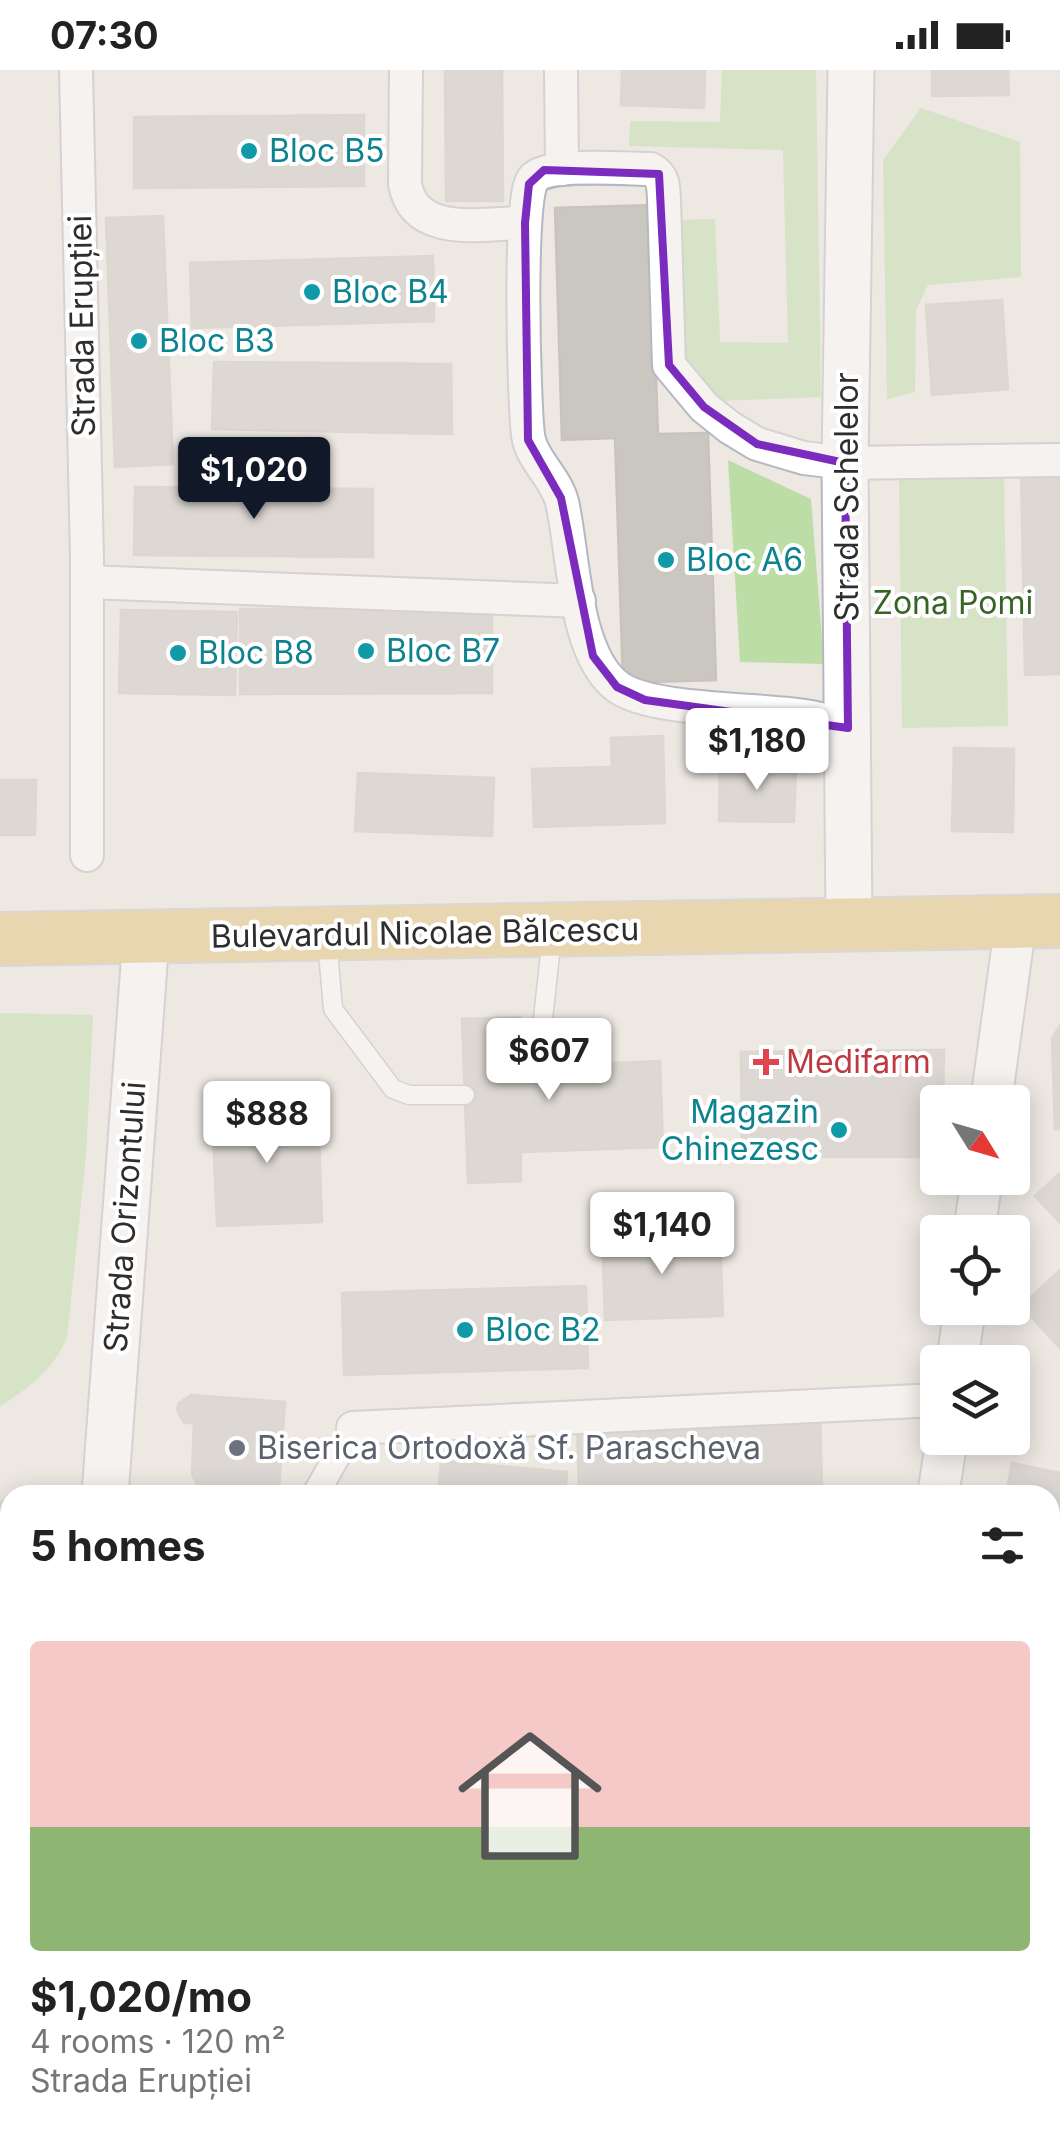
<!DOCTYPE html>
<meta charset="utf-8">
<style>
:root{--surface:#fff;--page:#f2f2f2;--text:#222;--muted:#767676;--line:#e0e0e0;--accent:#111827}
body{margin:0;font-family:Inter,sans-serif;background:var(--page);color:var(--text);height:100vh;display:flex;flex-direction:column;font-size:38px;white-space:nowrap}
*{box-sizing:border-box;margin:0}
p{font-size:32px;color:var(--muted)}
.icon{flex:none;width:55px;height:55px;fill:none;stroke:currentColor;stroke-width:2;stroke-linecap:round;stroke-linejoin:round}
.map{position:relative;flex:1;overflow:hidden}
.details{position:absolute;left:0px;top:1415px;width:1060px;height:670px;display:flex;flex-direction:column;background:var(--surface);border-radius:30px 30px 0 0;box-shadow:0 5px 25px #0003}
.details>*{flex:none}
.needle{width:65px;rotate:127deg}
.buttons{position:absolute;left:920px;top:1015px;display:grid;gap:20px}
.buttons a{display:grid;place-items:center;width:110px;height:110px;border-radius:10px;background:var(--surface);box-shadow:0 5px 25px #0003;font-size:50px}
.price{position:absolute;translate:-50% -85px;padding:0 22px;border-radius:10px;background:#fff;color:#222;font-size:32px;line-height:65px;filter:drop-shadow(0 2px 5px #0008)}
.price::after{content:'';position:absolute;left:50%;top:60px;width:30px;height:22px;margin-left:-15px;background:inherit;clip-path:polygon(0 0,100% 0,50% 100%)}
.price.selected{background:var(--accent);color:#fff}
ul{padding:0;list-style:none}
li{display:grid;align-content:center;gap:20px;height:530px;padding:0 30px}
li+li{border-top:2px solid var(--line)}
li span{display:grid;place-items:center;height:310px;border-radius:10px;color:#555}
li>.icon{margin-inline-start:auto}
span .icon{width:180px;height:180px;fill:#fffc;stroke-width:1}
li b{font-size:42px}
h2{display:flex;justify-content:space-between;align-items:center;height:120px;padding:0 30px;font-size:42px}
.status{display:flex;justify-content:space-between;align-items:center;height:70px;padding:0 50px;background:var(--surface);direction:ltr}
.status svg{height:28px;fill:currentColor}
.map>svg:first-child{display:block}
.green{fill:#bcdda6}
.building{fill:#cac6c0;stroke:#c9c3bc;stroke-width:2.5}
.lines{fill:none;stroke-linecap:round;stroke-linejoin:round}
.service-casing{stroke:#b5b8c0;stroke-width:21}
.pedestrian-casing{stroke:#b5b8c0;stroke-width:29}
.minor-casing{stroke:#b5b8c0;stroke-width:36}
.tertiary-casing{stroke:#b5b8c0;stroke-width:44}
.secondary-casing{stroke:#b5b8c0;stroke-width:49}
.primary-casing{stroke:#c4c4c4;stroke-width:56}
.service{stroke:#fff;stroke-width:18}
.pedestrian{stroke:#fff;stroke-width:25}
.minor{stroke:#fff;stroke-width:32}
.tertiary{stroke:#fff;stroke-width:40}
.secondary{stroke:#fff;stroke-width:45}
.primary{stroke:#e2c173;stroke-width:52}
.marked{fill:none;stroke:#7b2cbf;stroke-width:8;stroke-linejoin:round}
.culture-dot{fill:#0f9aa8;stroke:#fff;stroke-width:4}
.health-dot{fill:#e0444e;stroke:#fff;stroke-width:4}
.worship-dot{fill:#6b7280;stroke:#fff;stroke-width:4}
.labels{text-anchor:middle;stroke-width:8;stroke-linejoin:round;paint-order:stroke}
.culture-label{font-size:32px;fill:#0d838f;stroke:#fff;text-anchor:start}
.street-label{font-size:32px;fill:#2e2e2e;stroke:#fff}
.park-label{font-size:32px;fill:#356424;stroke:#fff}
.health-label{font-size:32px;fill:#be3a42;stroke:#fff;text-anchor:start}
.worship-label{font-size:32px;fill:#5b616d;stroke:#fff;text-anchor:start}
</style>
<div class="status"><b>07:30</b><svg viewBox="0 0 49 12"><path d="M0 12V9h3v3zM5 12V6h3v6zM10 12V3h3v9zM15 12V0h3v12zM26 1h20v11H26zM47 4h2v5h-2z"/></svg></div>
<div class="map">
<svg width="1060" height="2085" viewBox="0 0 1060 2085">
<rect width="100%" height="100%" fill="#ede8e2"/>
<g class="green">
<path d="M722 0H816L821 327 718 331 683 303 678 150 715 149 720 272 788 273 783 80 629 76 630 51 720 52Z"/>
<path d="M921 38 1020 72 1021 207 928 215 916 240 915 322 887 329 883 90Z"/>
<path d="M728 390 811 429 824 594 740 592Z"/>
<path d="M1004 408 1008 656 902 658 899 410Z"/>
<path d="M0 943 93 945 86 1085 67 1268C53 1299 30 1318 0 1336Z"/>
<path d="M10 1426V1639L0 1640V1431Z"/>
<path d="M0 1848 10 1849V2075H24L23 2085H0Z"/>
</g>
<g class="building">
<path d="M445 0H502L503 131H446Z"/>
<path d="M622 0H705L704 38 621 35Z"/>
<path d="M932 0H1008L1009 25 932 26Z"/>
<path d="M364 45V116L134 118V47Z"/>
<path d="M650 135 658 364 708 363 716 610 623 613 615 368 562 370 555 138Z"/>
<path d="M163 146 173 394 115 397 106 148Z"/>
<path d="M433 186 434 251 192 258 190 193Z"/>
<path d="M1002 230 1008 319 932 325 926 235Z"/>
<path d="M214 292 451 294 452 364 212 359Z"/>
<path d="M1021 398H1060V604L1025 605Z"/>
<path d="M135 417 373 419V487L134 485Z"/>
<path d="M492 538V623L240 624V539Z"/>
<path d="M121 540 237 542 235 625 119 623Z"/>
<path d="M663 666 665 753 534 757 532 699 612 697 611 668Z"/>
<path d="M954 678 1014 679 1013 762 952 761Z"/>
<path d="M720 693 796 695 794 752 719 751Z"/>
<path d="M358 703 494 708 492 766 355 761Z"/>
<path d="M0 710H36L35 765H0Z"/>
<path d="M520 947 521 997 660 991 663 1077 521 1082V1111L468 1113 462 949Z"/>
<path d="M1060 956V1059H1055L1052 968Z"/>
<path d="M944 980 943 1032H938V1087H742L741 982Z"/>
<path d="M318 1037 322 1152 217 1156 212 1041Z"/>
<path d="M1060 1103V1153L1035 1126Z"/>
<path d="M720 1164 723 1246 605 1250 602 1168Z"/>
<path d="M1060 1200V1278L1021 1236Z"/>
<path d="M586 1216 588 1298 344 1305 342 1223Z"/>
<path d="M191 1325 285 1332 279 1419 255 1416 246 1425H213L196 1413 192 1404 194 1353H184L177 1340 179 1333Z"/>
<path d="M820 1345 822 1418 579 1425 577 1353Z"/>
<path d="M441 1391 567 1402 565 1425H438Z"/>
<path d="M1012 1393 1060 1403V1500L1055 1524 1050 1523V1425H1006Z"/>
<path d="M1050 1711 1060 1713V1799L1050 1797Z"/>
<path d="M3 1721H10V1800H6Z"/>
<path d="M1050 1894 1060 1896V1978L1050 1975Z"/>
<path d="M441 2075H574L575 2085H441Z"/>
</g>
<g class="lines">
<defs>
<g id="service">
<path d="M327 870 333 939 393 1019 409 1025H465"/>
<path d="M538 995 552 866"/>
</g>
<path id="pedestrian" d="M315 1425 353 1358"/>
<g id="minor">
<path d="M76 0 87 488V785"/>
<path d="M406 0 405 114C415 169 483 153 525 153"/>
<path d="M561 0 562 99"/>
<path d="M87 512 579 531"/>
<path d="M848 658C836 654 824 649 811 647 765 638 652 642 618 617 573 584 574 483 562 432 556 408 531 389 528 365 524 332 518 126 533 109 547 92 627 99 651 99 664 107 663 115 664 129L669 295 704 337 729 357 757 374 804 388 845 393 1060 390"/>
<path d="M353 1358 938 1330"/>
<path d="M611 2085 613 2075"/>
<path d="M828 2085 829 2075"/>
</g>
<g id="tertiary">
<path d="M991 1032 1016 851"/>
<path d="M974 1162 982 1108"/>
<path d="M957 1292 965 1238"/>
<path d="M938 1425 947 1368"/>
<path d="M0 1674 10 1673"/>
<path d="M1050 2035 1060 2036"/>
</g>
<g id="secondary">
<path d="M849 854 845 393 851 0"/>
<path d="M105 1425 146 868"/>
<path d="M61 2085 62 2075"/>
</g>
<path id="primary" d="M0 869 1060 851"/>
</defs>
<use href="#service" class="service-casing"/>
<use href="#pedestrian" class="pedestrian-casing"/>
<use href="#minor" class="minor-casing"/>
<use href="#tertiary" class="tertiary-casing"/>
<use href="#secondary" class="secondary-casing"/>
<use href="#primary" class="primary-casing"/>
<use href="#service" class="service"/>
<use href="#pedestrian" class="pedestrian"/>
<use href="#minor" class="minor"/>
<use href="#tertiary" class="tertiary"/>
<use href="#secondary" class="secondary"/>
<use href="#primary" class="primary"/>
</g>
<path d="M0 0H1060V2085H0ZM544 100 659 104 669 295 704 337 757 374 845 393 848 658 645 630 617 617 593 586 561 428 528 370 525 153 529 114Z" fill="#ede8e2" fill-opacity=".55" fill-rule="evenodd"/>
<path class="marked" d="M544 100 659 104 669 295 704 337 757 374 845 393 848 658 645 630 617 617 593 586 561 428 528 370 525 153 529 114Z"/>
<g class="culture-dot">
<circle cx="249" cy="81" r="10"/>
<circle cx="312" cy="222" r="10"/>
<circle cx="139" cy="271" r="10"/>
<circle cx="666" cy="490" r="10"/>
<circle cx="366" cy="581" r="10"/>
<circle cx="178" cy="583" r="10"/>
<circle cx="839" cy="1060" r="10"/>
<circle cx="465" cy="1260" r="10"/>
</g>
<path class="health-dot" d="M761 977h10v10h10v10h-10v10h-10v-10h-10v-10h10z"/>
<circle class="worship-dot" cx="237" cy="1378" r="10"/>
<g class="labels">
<g class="culture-label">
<text x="269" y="92">Bloc B5</text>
<text x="332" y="233">Bloc B4</text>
<text x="159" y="282">Bloc B3</text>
<text x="686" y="501">Bloc A6</text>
<text x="386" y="592">Bloc B7</text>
<text x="198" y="594">Bloc B8</text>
<text x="819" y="1053" text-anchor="end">Magazin<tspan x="819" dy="37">Chinezesc</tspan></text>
<text x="485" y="1271">Bloc B2</text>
</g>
<g class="street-label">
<text transform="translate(82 256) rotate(-91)" y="11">Strada Erupției</text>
<text transform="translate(847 427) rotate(-90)" y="11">Strada Schelelor</text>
<text transform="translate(425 863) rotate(-1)" y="11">Bulevardul Nicolae Bălcescu</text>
<text transform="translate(125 1147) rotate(-86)" y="11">Strada Orizontului</text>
</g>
<g class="park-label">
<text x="953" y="544">Zona Pomi</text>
</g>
<g class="health-label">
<text x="786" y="1003">Medifarm</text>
</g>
<g class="worship-label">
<text x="257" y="1389">Biserica Ortodoxă Sf. Parascheva</text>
</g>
</g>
</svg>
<div class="buttons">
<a><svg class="needle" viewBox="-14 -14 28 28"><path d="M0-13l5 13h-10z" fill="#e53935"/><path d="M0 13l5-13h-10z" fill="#767676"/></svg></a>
<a><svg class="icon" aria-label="locate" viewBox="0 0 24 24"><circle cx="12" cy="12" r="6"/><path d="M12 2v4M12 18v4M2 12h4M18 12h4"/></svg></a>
<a><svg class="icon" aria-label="layers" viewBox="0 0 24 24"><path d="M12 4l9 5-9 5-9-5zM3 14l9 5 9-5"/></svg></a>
</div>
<b class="price selected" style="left:254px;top:452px">$1,020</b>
<b class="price" style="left:757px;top:723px">$1,180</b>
<b class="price" style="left:549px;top:1033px">$607</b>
<b class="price" style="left:267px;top:1096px">$888</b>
<b class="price" style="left:662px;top:1207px">$1,140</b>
<section class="details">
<h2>5 homes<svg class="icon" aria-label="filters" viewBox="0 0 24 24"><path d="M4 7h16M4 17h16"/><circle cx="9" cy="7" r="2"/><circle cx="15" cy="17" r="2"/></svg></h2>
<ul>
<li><span style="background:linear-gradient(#f6c9c9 60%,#8fb573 0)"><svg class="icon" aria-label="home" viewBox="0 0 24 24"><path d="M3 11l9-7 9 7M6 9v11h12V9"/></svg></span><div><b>$1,020/mo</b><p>4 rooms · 120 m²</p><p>Strada Erupției</p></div></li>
</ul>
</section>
</div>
